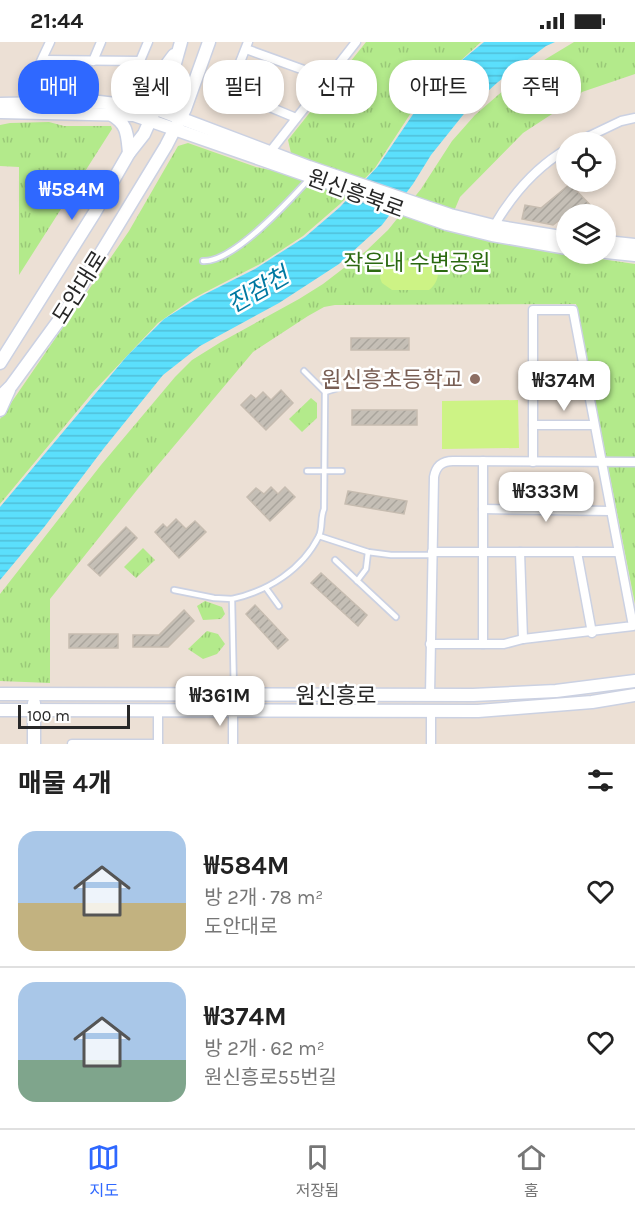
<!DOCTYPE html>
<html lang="ko">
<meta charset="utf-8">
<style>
:root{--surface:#fff;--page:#f2f2f2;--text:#222;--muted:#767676;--line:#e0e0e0;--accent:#2f68ff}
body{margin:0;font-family:Karla,"Noto Sans KR",sans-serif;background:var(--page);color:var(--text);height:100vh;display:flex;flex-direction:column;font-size:22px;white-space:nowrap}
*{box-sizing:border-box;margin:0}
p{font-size:20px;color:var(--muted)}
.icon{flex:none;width:33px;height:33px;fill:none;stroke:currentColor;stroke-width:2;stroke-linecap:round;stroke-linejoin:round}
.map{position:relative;height:702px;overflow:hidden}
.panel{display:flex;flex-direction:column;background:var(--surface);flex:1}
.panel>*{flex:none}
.guide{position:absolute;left:18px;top:18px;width:600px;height:54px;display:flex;gap:12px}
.tools{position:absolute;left:556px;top:90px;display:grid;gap:12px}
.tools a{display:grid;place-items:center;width:60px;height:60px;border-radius:50%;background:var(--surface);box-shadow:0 3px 9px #0003;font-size:30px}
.scale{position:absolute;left:18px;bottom:15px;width:112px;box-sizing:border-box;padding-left:6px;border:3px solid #272727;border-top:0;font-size:16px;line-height:21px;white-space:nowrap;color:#272727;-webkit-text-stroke:4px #fff;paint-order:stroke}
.price{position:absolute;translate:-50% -51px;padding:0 14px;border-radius:12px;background:#fff;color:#222;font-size:20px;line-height:39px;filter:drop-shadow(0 2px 3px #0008)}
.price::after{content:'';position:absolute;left:50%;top:36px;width:18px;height:14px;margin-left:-9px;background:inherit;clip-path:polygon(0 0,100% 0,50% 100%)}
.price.active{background:var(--accent);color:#fff}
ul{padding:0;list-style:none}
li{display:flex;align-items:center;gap:18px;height:150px;padding:0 18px}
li+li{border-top:2px solid var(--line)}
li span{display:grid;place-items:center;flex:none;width:168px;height:120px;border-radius:18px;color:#555}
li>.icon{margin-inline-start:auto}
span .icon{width:72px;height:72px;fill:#fffc;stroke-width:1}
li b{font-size:26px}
h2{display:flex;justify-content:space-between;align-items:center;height:72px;padding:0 18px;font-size:26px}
.tag{padding:0 21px;border-radius:24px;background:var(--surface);box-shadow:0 3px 9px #0003;font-size:21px;line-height:54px}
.tag.active{background:var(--accent);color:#fff}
.status{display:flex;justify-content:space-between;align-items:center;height:42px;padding:0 30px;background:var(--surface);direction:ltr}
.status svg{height:16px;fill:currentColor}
.tab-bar{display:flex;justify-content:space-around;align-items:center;height:84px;border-top:2px solid var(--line);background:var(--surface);font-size:16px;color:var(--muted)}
.tab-bar a{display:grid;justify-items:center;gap:3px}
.tab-bar .active{color:var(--accent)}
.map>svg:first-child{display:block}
.grass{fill:url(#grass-tufts)}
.pitch{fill:#cdf385}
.water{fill:url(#water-rules)}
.building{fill:url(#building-hatch);stroke:#c6bcb0;stroke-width:1.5}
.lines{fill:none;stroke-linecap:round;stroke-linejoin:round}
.lane-casing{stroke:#cbd1e2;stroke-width:8}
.street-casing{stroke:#cbd1e2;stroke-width:11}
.secondary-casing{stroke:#cbd1e2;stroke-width:15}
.lane{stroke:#fff;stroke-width:4.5}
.street{stroke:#fff;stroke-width:8}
.secondary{stroke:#fff;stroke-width:12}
.education-dot{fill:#8d6e63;stroke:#fff;stroke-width:2}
.labels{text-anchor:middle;stroke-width:5;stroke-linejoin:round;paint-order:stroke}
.street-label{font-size:22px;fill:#272727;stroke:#fff}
.park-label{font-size:22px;fill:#2b6911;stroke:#fff}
.education-label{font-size:22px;fill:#785e54;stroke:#fff;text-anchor:end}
.water-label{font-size:24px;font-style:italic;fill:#0078a1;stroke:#fff}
</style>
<div class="status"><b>21:44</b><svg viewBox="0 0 49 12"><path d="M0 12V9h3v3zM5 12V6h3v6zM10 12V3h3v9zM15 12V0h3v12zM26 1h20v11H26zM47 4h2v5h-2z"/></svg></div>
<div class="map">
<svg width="635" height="702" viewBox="0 0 635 702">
<defs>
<pattern id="grass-tufts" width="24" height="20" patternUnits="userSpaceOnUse" patternTransform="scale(1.5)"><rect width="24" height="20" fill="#b3ea8b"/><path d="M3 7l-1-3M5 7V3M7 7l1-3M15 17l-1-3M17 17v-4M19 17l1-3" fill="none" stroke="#9ac978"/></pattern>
<pattern id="water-rules" width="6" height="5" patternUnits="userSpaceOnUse" patternTransform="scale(1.5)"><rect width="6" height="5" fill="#5bdffc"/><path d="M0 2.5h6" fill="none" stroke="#4fbfd8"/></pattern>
<pattern id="building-hatch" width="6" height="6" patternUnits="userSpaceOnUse" patternTransform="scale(1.5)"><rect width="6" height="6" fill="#c5bfb6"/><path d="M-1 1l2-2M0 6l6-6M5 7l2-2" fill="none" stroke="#a9a49c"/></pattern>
</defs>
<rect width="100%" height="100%" fill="#ece0d5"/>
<g class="grass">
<path d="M366 0H481L422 54 375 126 340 162 303 194 260 222 192 257 158 281 93 350 0 462V377L129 189 178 104 188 101 256 125 280 130 291 111 288 98Z"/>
<path d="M574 0H635V32L582 50 575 57 523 91 460 155 446 188 567 210V212L635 222V562L576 262 335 263 324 265 308 274 253 310 137 448 50 557V641L0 639V552L101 423 175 335 192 318 221 300 299 257 323 242 366 209 388 188 421 147 452 99 475 73 526 29Z"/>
<path d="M49 80 64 84H111L112 87 19 233V125L0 124V83L10 81Z"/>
<path d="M311 356 317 361V376L302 390 289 377Z"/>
<path d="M143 506 155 518 136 536 124 525Z"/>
<path d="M205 559 222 565 225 572 221 577 203 578 197 564Z"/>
<path d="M207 589 218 592 225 602 217 612 203 617 188 607Z"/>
</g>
<g class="pitch">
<path d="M393 219C406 219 436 213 438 231 438 238 434 244 429 248H392L382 241 380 236 382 225Z"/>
<path d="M518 358 519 406 442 407V359Z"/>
</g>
<path class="water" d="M484 0H555L546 4 498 40 467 68 431 113 413 142 382 183 339 222 279 261 200 304 163 333 104 406 45 484 0 538V465L127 314 164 277 201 254 255 227 305 195 340 165 378 124 422 59 462 18Z"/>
<g class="building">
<path d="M570 142 599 172H567V184L561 177 553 183 522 177 525 163 541 166Z"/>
<rect x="351" y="296" width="58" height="12"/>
<path d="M281 348 293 361 266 388 241 363 251 353 256 357 263 350 271 358Z"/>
<rect x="352" y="368" width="65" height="15"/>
<path d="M271 445 278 452 285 445 295 455 270 479 247 455 256 446 264 452Z"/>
<path d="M348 449 407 459 404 472 345 462Z"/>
<path d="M176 477 186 487 195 479 206 490 179 516 155 490 163 482 167 486Z"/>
<path d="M126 485 137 496 100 534 88 523Z"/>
<path d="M321 531 367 573 358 584 311 541Z"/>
<path d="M255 563 288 598 278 607 246 572Z"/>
<path d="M184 568 194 579 168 605H133V593H159Z"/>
<rect x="69" y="592" width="49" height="14"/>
</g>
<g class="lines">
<defs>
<g id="lane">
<path d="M203 219C233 221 290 158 310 136"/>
<path d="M325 350 338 346"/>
<path d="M307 429H342"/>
<path d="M319 494 368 510 391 513H432"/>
<path d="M335 518 396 575"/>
<path d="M357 539 366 527 368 510"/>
<path d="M266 546 279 564"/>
<path d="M174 548 214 556 232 557"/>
<path d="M234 652 232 557C268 549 302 528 319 494 323 485 320 476 324 467L325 350 304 329"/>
</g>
<g id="street">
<path d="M248 0 229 48 296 76"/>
<path d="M246 7 326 36"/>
<path d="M43 18 140 19 148 0"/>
<path d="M93 19 101 0"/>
<path d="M21 62 50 0"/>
<path d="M577 100 621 79 635 76"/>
<path d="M270 110 356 0"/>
<path d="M494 184C512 153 536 125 567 107"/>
<path d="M533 383H594"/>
<path d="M483 419V602"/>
<path d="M483 467 610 469"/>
<path d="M432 510H618"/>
<path d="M520 510 523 597"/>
<path d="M577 510 592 591"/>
<path d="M430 602H504L523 597 633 584 573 268H533V420"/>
<path d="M430 653 434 435C436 424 442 419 453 419L635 420"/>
<path d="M158 667V702"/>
<path d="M233 667V702"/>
<path d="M431 669V702"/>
<path d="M72 702H158"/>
</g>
<g id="secondary">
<path d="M118 58C149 54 156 36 174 13"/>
<path d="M0 62 99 60 156 67 309 125 450 173 494 184 567 196"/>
<path d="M0 70 134 73 447 182 492 193 567 206"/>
<path d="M110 72C128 82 127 92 129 111"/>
<path d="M606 200 635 203"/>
<path d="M606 210 635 213"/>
<path d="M0 321 95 170 129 111 144 92 174 25 181 0"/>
<path d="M0 355 11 344 65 270 166 104 185 67 209 0"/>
<path d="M0 368 9 348"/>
<path d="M0 652 473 653 556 649 635 639"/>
<path d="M34 661V702"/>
<path d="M0 668 478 669 592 660 635 653"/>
</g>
</defs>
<use href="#lane" class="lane-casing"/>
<use href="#street" class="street-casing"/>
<use href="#secondary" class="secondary-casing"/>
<use href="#lane" class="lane"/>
<use href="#street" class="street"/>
<use href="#secondary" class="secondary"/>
</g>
<circle class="education-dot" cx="475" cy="337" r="6"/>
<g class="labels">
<g class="street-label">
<text transform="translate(356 151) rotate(20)" y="8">원신흥북로</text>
<text transform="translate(79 245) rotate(-58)" y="8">도안대로</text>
<text x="336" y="661">원신흥로</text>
</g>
<g class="park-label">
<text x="417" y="228">작은내 수변공원</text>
</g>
<g class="education-label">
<text x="463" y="345">원신흥초등학교</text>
</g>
<g class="water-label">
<text transform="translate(258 248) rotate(-30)" y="8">진잠천</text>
</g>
</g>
</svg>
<div class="tools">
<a><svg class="icon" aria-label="locate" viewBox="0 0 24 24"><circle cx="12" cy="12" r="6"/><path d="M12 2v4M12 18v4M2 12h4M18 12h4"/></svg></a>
<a><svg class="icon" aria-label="layers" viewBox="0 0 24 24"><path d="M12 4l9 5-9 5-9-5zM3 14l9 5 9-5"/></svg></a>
</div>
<div class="scale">100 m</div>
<b class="price active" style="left:72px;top:179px">₩584M</b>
<b class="price" style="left:564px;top:370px">₩374M</b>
<b class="price" style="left:546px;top:481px">₩333M</b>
<b class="price" style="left:220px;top:685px">₩361M</b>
<div class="guide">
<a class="tag active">매매</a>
<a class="tag">월세</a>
<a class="tag">필터</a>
<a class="tag">신규</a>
<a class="tag">아파트</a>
<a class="tag">주택</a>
</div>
</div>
<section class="panel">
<h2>매물 4개<svg class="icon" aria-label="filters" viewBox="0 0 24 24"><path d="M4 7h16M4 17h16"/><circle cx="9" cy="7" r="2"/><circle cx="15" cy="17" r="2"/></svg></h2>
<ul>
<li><span style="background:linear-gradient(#a9c7e8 60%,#c2b280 0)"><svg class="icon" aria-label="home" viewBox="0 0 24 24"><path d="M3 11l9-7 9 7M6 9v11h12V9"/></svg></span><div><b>₩584M</b><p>방 2개 · 78 m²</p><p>도안대로</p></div><svg class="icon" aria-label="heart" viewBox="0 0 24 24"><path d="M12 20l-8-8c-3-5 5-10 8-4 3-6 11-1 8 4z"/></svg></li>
<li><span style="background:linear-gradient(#a9c7e8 65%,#7fa58c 0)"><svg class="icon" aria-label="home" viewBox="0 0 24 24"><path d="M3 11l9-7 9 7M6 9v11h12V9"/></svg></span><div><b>₩374M</b><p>방 2개 · 62 m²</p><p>원신흥로55번길</p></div><svg class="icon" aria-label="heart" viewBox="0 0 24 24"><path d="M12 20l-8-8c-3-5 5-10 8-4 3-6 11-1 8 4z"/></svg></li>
</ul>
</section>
<nav class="tab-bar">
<a class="active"><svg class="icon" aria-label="map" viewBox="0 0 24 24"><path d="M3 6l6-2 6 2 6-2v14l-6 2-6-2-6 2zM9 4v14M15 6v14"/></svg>지도</a>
<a><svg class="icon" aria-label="saved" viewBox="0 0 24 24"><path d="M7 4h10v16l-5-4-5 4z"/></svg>저장됨</a>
<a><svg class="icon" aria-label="home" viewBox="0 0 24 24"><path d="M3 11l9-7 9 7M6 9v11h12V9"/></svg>홈</a>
</nav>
